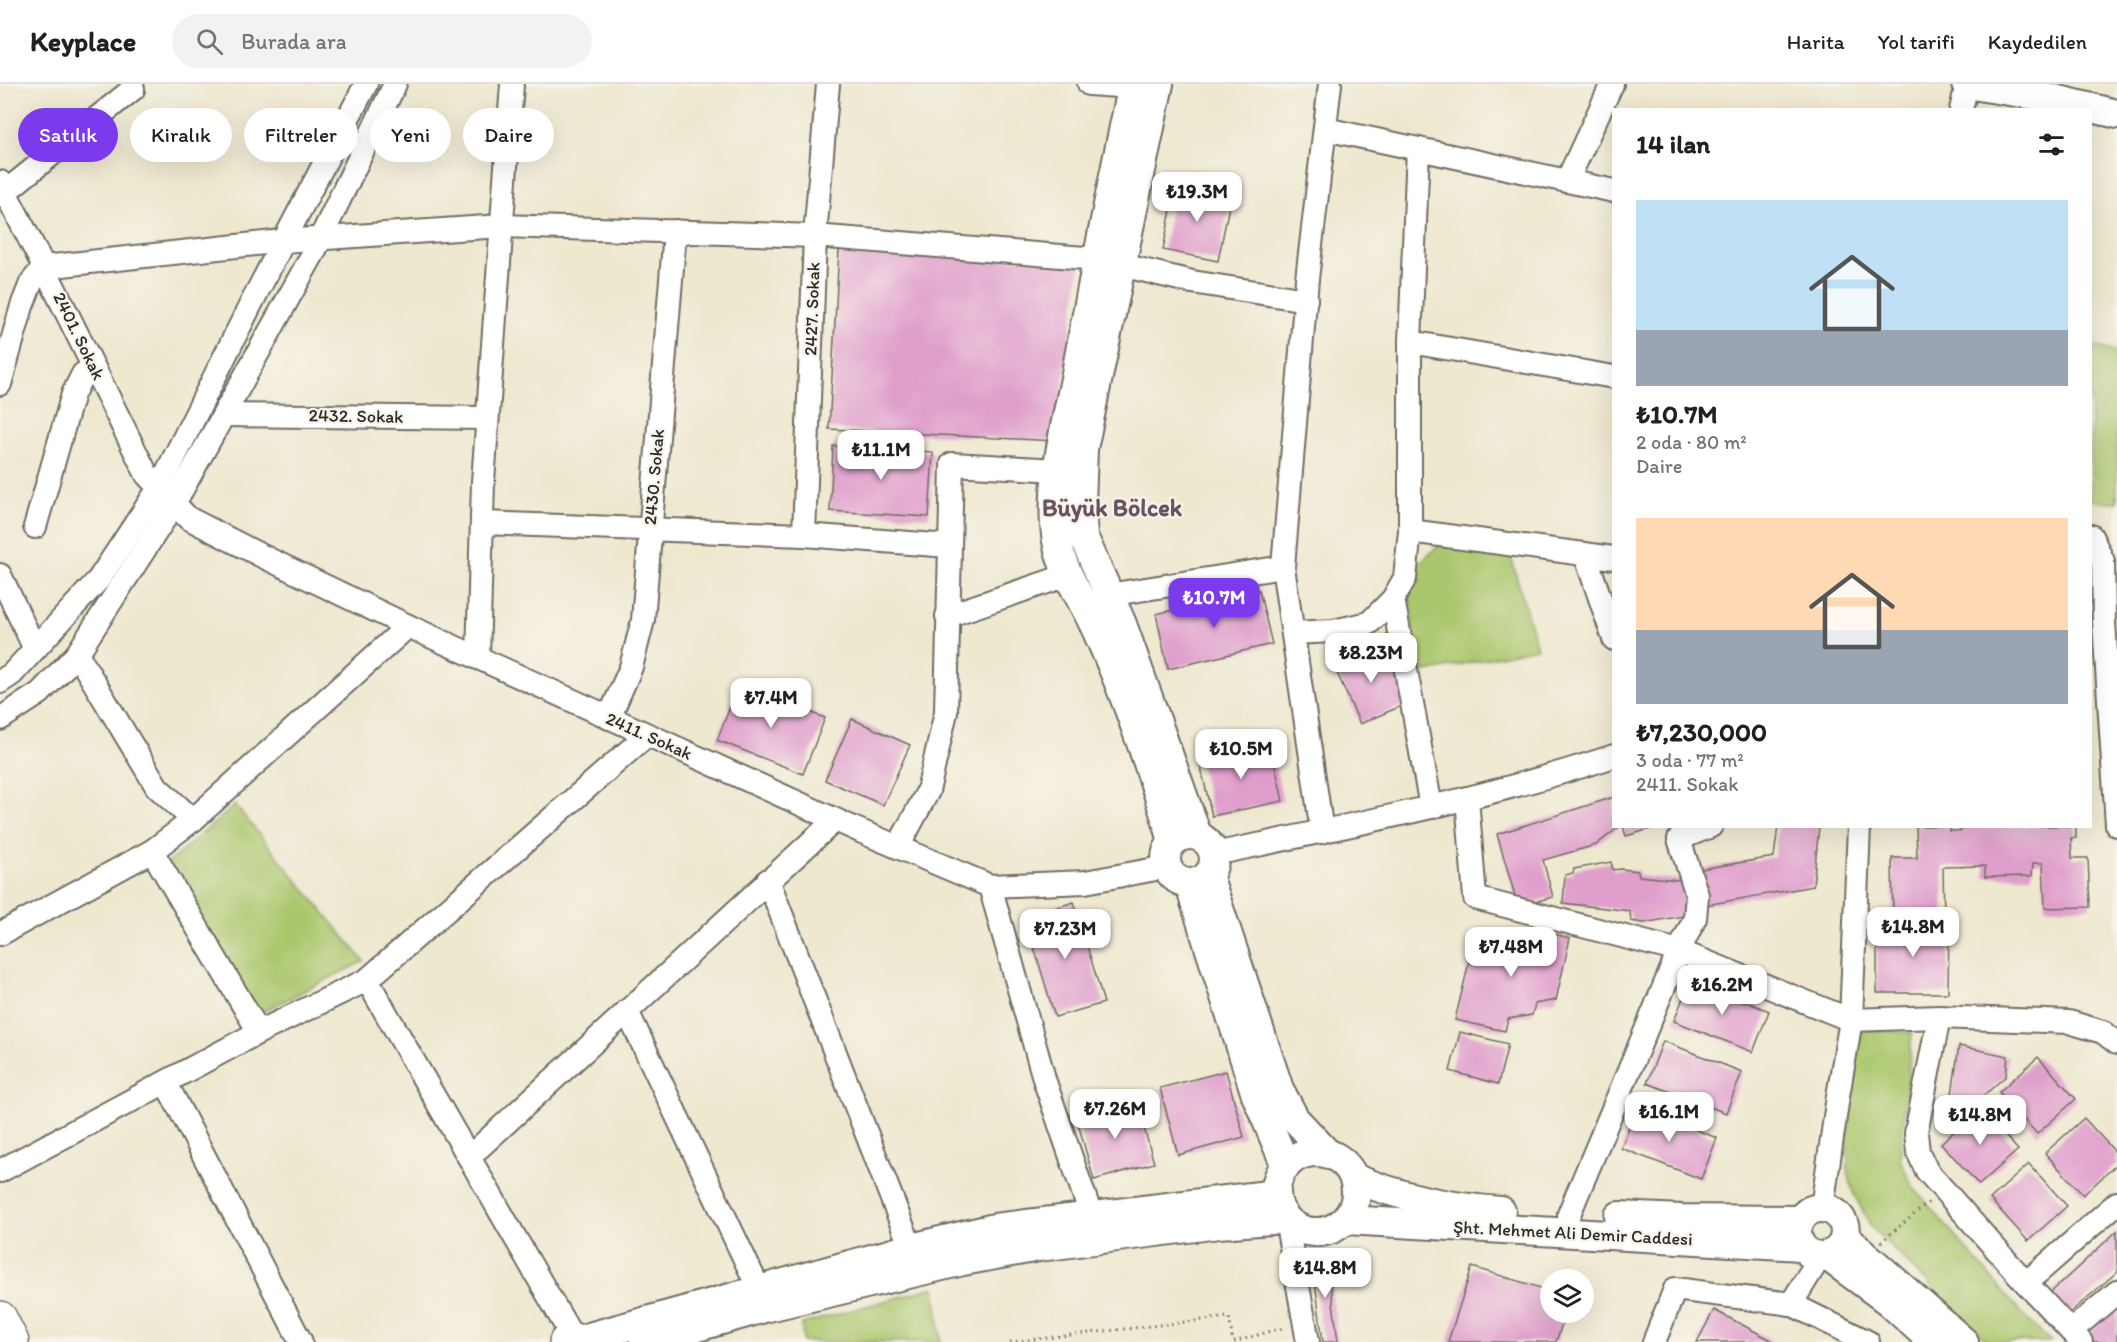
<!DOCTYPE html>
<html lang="tr">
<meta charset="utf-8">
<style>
:root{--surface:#fff;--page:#f2f2f2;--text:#202124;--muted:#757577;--line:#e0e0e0;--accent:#7c3aed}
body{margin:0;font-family:Itim,sans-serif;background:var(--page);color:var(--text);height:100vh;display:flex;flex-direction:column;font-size:22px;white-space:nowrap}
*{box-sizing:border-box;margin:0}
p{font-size:20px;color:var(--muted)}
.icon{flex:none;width:33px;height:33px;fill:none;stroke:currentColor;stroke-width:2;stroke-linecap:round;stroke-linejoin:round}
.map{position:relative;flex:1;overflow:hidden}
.panel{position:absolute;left:1612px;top:24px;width:480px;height:720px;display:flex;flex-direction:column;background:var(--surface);border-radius:0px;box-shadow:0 6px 24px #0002}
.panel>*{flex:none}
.guide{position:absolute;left:18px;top:24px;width:570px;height:54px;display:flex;gap:12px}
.tools{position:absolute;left:1540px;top:1185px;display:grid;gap:12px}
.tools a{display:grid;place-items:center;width:54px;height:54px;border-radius:50%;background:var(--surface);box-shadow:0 6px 24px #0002;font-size:30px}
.price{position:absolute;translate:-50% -51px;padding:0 14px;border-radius:12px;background:#fff;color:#222;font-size:20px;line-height:39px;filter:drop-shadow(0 2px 3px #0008)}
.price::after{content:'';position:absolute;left:50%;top:36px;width:18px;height:14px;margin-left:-9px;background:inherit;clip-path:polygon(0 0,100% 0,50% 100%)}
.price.selected{background:var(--accent);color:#fff}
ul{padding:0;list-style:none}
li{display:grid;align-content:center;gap:12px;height:318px;padding:0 24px}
li span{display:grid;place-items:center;height:186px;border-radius:0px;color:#555}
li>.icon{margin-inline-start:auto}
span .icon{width:108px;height:108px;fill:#fffc;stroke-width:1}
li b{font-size:26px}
h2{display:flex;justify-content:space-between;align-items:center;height:72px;padding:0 24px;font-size:26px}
.chip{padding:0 21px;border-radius:27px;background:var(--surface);box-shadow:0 6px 24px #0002;font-size:21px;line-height:54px}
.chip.selected{background:var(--accent);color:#fff}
header{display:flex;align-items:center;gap:36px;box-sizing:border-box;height:84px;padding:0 30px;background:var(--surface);border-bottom:2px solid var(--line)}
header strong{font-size:28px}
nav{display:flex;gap:33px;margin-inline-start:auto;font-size:21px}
.search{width:420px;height:54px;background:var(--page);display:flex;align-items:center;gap:15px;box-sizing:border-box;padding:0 21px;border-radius:33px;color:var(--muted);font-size:22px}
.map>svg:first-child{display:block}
.green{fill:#abc76d;stroke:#6b794c;stroke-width:1.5}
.building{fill:#e09ecc}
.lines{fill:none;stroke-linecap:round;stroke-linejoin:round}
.minor-casing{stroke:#6f6d64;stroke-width:26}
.major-casing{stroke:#6f6d64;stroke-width:32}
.highway-casing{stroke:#6f6d64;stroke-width:36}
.path{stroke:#6f6d64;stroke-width:3;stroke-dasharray:1.5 4.5;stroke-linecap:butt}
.minor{stroke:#fff;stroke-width:22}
.major{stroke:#fff;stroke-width:28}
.highway{stroke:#fff;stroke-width:33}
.labels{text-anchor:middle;stroke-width:4.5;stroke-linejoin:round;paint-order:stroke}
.street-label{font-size:18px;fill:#2b2b2b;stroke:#f7f3e8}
.district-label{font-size:24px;font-weight:bold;fill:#6a5363;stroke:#f7f3e8}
</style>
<header>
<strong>Keyplace</strong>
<div class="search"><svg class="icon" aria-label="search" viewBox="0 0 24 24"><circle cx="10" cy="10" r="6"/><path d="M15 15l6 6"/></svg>Burada ara</div>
<nav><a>Harita</a><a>Yol tarifi</a><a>Kaydedilen</a></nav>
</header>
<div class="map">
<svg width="2117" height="1258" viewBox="0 0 2117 1258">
<rect width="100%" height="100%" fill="#f7f3e8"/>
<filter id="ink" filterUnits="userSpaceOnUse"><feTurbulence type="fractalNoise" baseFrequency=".0167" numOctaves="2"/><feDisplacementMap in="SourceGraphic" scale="12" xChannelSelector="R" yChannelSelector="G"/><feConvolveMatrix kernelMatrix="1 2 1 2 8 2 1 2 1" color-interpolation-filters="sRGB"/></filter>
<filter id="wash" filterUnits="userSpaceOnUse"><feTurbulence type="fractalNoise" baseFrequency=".008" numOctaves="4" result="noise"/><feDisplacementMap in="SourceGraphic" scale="24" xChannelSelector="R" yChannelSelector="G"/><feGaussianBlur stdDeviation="1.35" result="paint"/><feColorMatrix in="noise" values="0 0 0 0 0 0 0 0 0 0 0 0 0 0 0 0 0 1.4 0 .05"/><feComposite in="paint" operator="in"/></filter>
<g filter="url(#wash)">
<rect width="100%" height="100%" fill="#eee8cf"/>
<g class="green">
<path d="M2094 262 2117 268V418L2091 417V278Z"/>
<path d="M1440 461 1510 470 1537 564 1417 590 1409 506 1414 483Z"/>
<path d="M235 721 364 877 258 930 167 780Z"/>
<path d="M1859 945 1912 949 1900 1075 1913 1103 2026 1234 2051 1258H1988L1871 1143 1852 1106 1848 1086 1847 1061Z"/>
<path d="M935 1203 941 1258H803L802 1240Z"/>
</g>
<g id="blocks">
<g class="building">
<path d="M1176 101 1231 112 1218 177 1163 166Z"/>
<path d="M839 166 1081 178 1055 357 829 345Z"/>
<path d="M833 362 933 368 929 433 830 427Z"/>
<path d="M1259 506 1272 560 1168 585 1156 530Z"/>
<path d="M1385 562 1408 619 1360 640 1333 580Z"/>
<path d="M739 600 825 634 803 690 717 656Z"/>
<path d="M852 635 910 661 883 721 825 696Z"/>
<path d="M1270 659 1283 717 1212 732 1199 675Z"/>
<path d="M1614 713V742H1620L1596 761 1543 776 1553 813 1518 822 1497 750Z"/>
<path d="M1623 742H1657V743L1626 752Z"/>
<path d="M1778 742H1819L1813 802 1700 822 1701 829 1643 839 1631 837 1630 827 1563 819 1565 791 1573 789 1574 785 1611 778 1613 786 1621 785 1638 787 1639 792 1678 796 1698 793 1699 800 1701 785 1774 773Z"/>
<path d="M1916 742H1949V747H1961V742H2076V754H2071L2072 774H2088L2090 823 2045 824 2043 779H2033L2032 792 1985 793V782L1943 783 1944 836 1893 837 1892 774H1917Z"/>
<path d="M1074 818 1104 919 1055 933 1025 833Z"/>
<path d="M1877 838 1949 839 1948 909H1877Z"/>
<path d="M1542 847 1570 854 1556 916 1535 920 1532 931 1508 935 1505 947 1455 936 1474 858Z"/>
<path d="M1690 896 1769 927 1753 968 1674 937Z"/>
<path d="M1460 948 1508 960 1498 1000 1450 987Z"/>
<path d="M1663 957 1742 988 1726 1029 1647 999Z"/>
<path d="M1959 962 2008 972 2006 992 1974 1020 1951 1017Z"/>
<path d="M2038 973 2076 1015 2037 1050 1999 1008Z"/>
<path d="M1226 987 1244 1053 1178 1071 1160 1004Z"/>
<path d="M1136 1016 1154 1079 1094 1096 1076 1032Z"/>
<path d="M1637 1023 1717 1054 1701 1095 1621 1064Z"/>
<path d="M1980 1024 2018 1066 1979 1101 1941 1059Z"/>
<path d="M2084 1034 2117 1070V1080L2083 1111 2045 1069Z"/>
<path d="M2029 1080 2067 1122 2028 1157 1990 1115Z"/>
<path d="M2117 1147V1188L2066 1232 2048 1211Z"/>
<path d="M1328 1172 1333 1218 1338 1258H1323L1312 1175Z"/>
<path d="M1472 1183 1551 1207V1228H1566L1556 1258H1448Z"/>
<path d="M2117 1219V1258H2089L2082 1252Z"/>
<path d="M1714 1226 1775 1258H1697Z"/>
</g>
</g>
</g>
<g filter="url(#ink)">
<use href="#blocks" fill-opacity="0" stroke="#6f6d64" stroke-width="1.5"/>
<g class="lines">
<defs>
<g id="minor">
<path d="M1089 0 1132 3"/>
<path d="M1961 26 1967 0"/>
<path d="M1325 45 1614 107"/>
<path d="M1567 97 1612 0"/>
<path d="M0 98 44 183 147 391 188 434 258 470 408 542 860 747 990 802 1085 798 1167 783"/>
<path d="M5 108 133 5 132 0"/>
<path d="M1410 258 1614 293"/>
<path d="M0 300 22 222 31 199 44 183 283 157 501 142 815 152 1097 175 1192 198 1306 216"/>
<path d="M224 331 487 334"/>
<path d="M482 439 804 451 949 462"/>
<path d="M35 443 73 310 83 290 94 284"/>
<path d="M1410 447 1614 474"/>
<path d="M804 451 815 152 828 0"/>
<path d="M2091 452 2103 477 2104 538 2117 741"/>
<path d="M1585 470 1614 555"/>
<path d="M0 491 35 565"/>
<path d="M1108 511 1283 483"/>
<path d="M1393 515 1431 723"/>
<path d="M947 532 1068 491"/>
<path d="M1293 549 1334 547 1369 539 1393 515 1405 494 1410 447V258L1418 65"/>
<path d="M77 570 157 703 193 736"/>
<path d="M478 574 483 398 512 0"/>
<path d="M0 598 12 590 99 495 159 404 257 208 366 0"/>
<path d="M609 634 631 583 643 536 675 147"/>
<path d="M0 635 40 609 77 570 174 420 314 168 395 0"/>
<path d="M1467 714 1475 814 1679 867 1851 936 1939 933 2069 938 2103 948 2117 959"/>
<path d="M1322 748 1283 483 1307 195 1330 0"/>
<path d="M898 763 928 707 946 628 952 380 1059 386"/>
<path d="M152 767 259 948"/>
<path d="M1214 770C1348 742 1484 715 1614 672"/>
<path d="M768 796 911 1164"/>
<path d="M990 802 1045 998 1091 1131"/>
<path d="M0 850 152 767 193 736 408 542"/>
<path d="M367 896 574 1256"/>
<path d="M627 927 759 1205"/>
<path d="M1939 933 1916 1049 1918 1068 1927 1087 2026 1199 2081 1258"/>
<path d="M166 999 301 1258"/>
<path d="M469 1073 835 736"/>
<path d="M0 1087 259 948 367 896 647 651"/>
<path d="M1822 1124 1838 1012 1851 936 1859 742"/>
<path d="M1569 1130 1679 867 1695 834 1697 811 1679 755 1711 742"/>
<path d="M1286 1135 1308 1258"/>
<path d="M2026 1199 2117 1119"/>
<path d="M1791 1220 1820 1173"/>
<path d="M2071 1247 2117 1208"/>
<path d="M1654 1258 1675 1205 1791 1220 1868 1258"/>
</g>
<g id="major">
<path d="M1133 0C1112 98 1093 196 1075 295 1065 344 1048 407 1057 457 1063 491 1086 520 1099 552 1129 618 1152 688 1173 757"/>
<path d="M1159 0 1083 365 1081 421 1083 452 1122 540 1197 751"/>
<path d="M1966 0 2047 13 2117 30"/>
<circle cx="1190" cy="775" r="24"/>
<path d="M1208 791 1279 1005 1295 1035 1327 1069"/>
<path d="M1189 799 1256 1011 1286 1082"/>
<circle cx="1316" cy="1108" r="40"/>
<path d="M1354 1094C1400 1113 1451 1124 1501 1127"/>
<circle cx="1821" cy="1148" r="24"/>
<path d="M1619 1132 1682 1135 1800 1136"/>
<path d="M1346 1136 1801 1162"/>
<path d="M1845 1153 1964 1258"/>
<path d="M1827 1172 1888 1217 1933 1258"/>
<path d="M571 1258 911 1164 994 1144 1276 1110"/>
<path d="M644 1258 764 1224 963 1177 1039 1163 1219 1140 1286 1135"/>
</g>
<g id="highway">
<path d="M0 1234 12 1258"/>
<path d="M566 1258 574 1256"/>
</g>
</defs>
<use href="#minor" class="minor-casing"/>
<use href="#major" class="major-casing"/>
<use href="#highway" class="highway-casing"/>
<g class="path">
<path d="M1881 1158 1929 1118"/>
<path d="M1010 1258 1229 1233 1233 1258"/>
<path d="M1234 1258 1285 1243"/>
</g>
<use href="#minor" class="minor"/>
<use href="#major" class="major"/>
<use href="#highway" class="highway"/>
</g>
</g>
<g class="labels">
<g class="street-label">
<text transform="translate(812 225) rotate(-88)" y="6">2427. Sokak</text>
<text transform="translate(79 252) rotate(64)" y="6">2401. Sokak</text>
<text transform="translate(356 332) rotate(1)" y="6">2432. Sokak</text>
<text transform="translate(654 393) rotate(-85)" y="6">2430. Sokak</text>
<text transform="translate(649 652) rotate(24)" y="6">2411. Sokak</text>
<text transform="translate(1573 1149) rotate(3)" y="6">Şht. Mehmet Ali Demir Caddesi</text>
</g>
<g class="district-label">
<text x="1112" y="432">Büyük Bölcek</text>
</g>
</g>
</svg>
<div class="tools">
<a><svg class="icon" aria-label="layers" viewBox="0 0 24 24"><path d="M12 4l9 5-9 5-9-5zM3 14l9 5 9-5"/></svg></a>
</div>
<b class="price" style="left:1197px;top:139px">₺19.3M</b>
<b class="price" style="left:881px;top:397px">₺11.1M</b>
<b class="price selected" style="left:1214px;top:545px">₺10.7M</b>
<b class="price" style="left:1371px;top:600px">₺8.23M</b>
<b class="price" style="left:771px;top:645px">₺7.4M</b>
<b class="price" style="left:1241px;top:696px">₺10.5M</b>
<b class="price" style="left:1913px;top:874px">₺14.8M</b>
<b class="price" style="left:1065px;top:876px">₺7.23M</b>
<b class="price" style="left:1511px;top:894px">₺7.48M</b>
<b class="price" style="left:1722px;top:932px">₺16.2M</b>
<b class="price" style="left:1115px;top:1056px">₺7.26M</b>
<b class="price" style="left:1669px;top:1059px">₺16.1M</b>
<b class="price" style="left:1980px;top:1062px">₺14.8M</b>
<b class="price" style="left:1325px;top:1215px">₺14.8M</b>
<div class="guide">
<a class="chip selected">Satılık</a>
<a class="chip">Kiralık</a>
<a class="chip">Filtreler</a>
<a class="chip">Yeni</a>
<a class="chip">Daire</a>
</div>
<section class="panel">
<h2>14 ilan<svg class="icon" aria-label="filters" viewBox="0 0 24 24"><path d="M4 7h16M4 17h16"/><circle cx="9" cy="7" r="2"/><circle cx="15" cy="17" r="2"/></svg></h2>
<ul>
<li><span style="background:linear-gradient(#bfe0f5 70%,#9aa5b1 0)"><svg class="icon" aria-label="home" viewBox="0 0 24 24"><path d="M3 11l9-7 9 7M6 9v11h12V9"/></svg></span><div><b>₺10.7M</b><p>2 oda · 80 m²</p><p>Daire</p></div></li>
<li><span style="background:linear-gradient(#ffd9b3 60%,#9aa5b1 0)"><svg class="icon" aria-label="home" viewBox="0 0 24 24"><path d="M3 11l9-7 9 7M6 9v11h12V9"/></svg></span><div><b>₺7,230,000</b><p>3 oda · 77 m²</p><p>2411. Sokak</p></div></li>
</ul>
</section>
</div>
